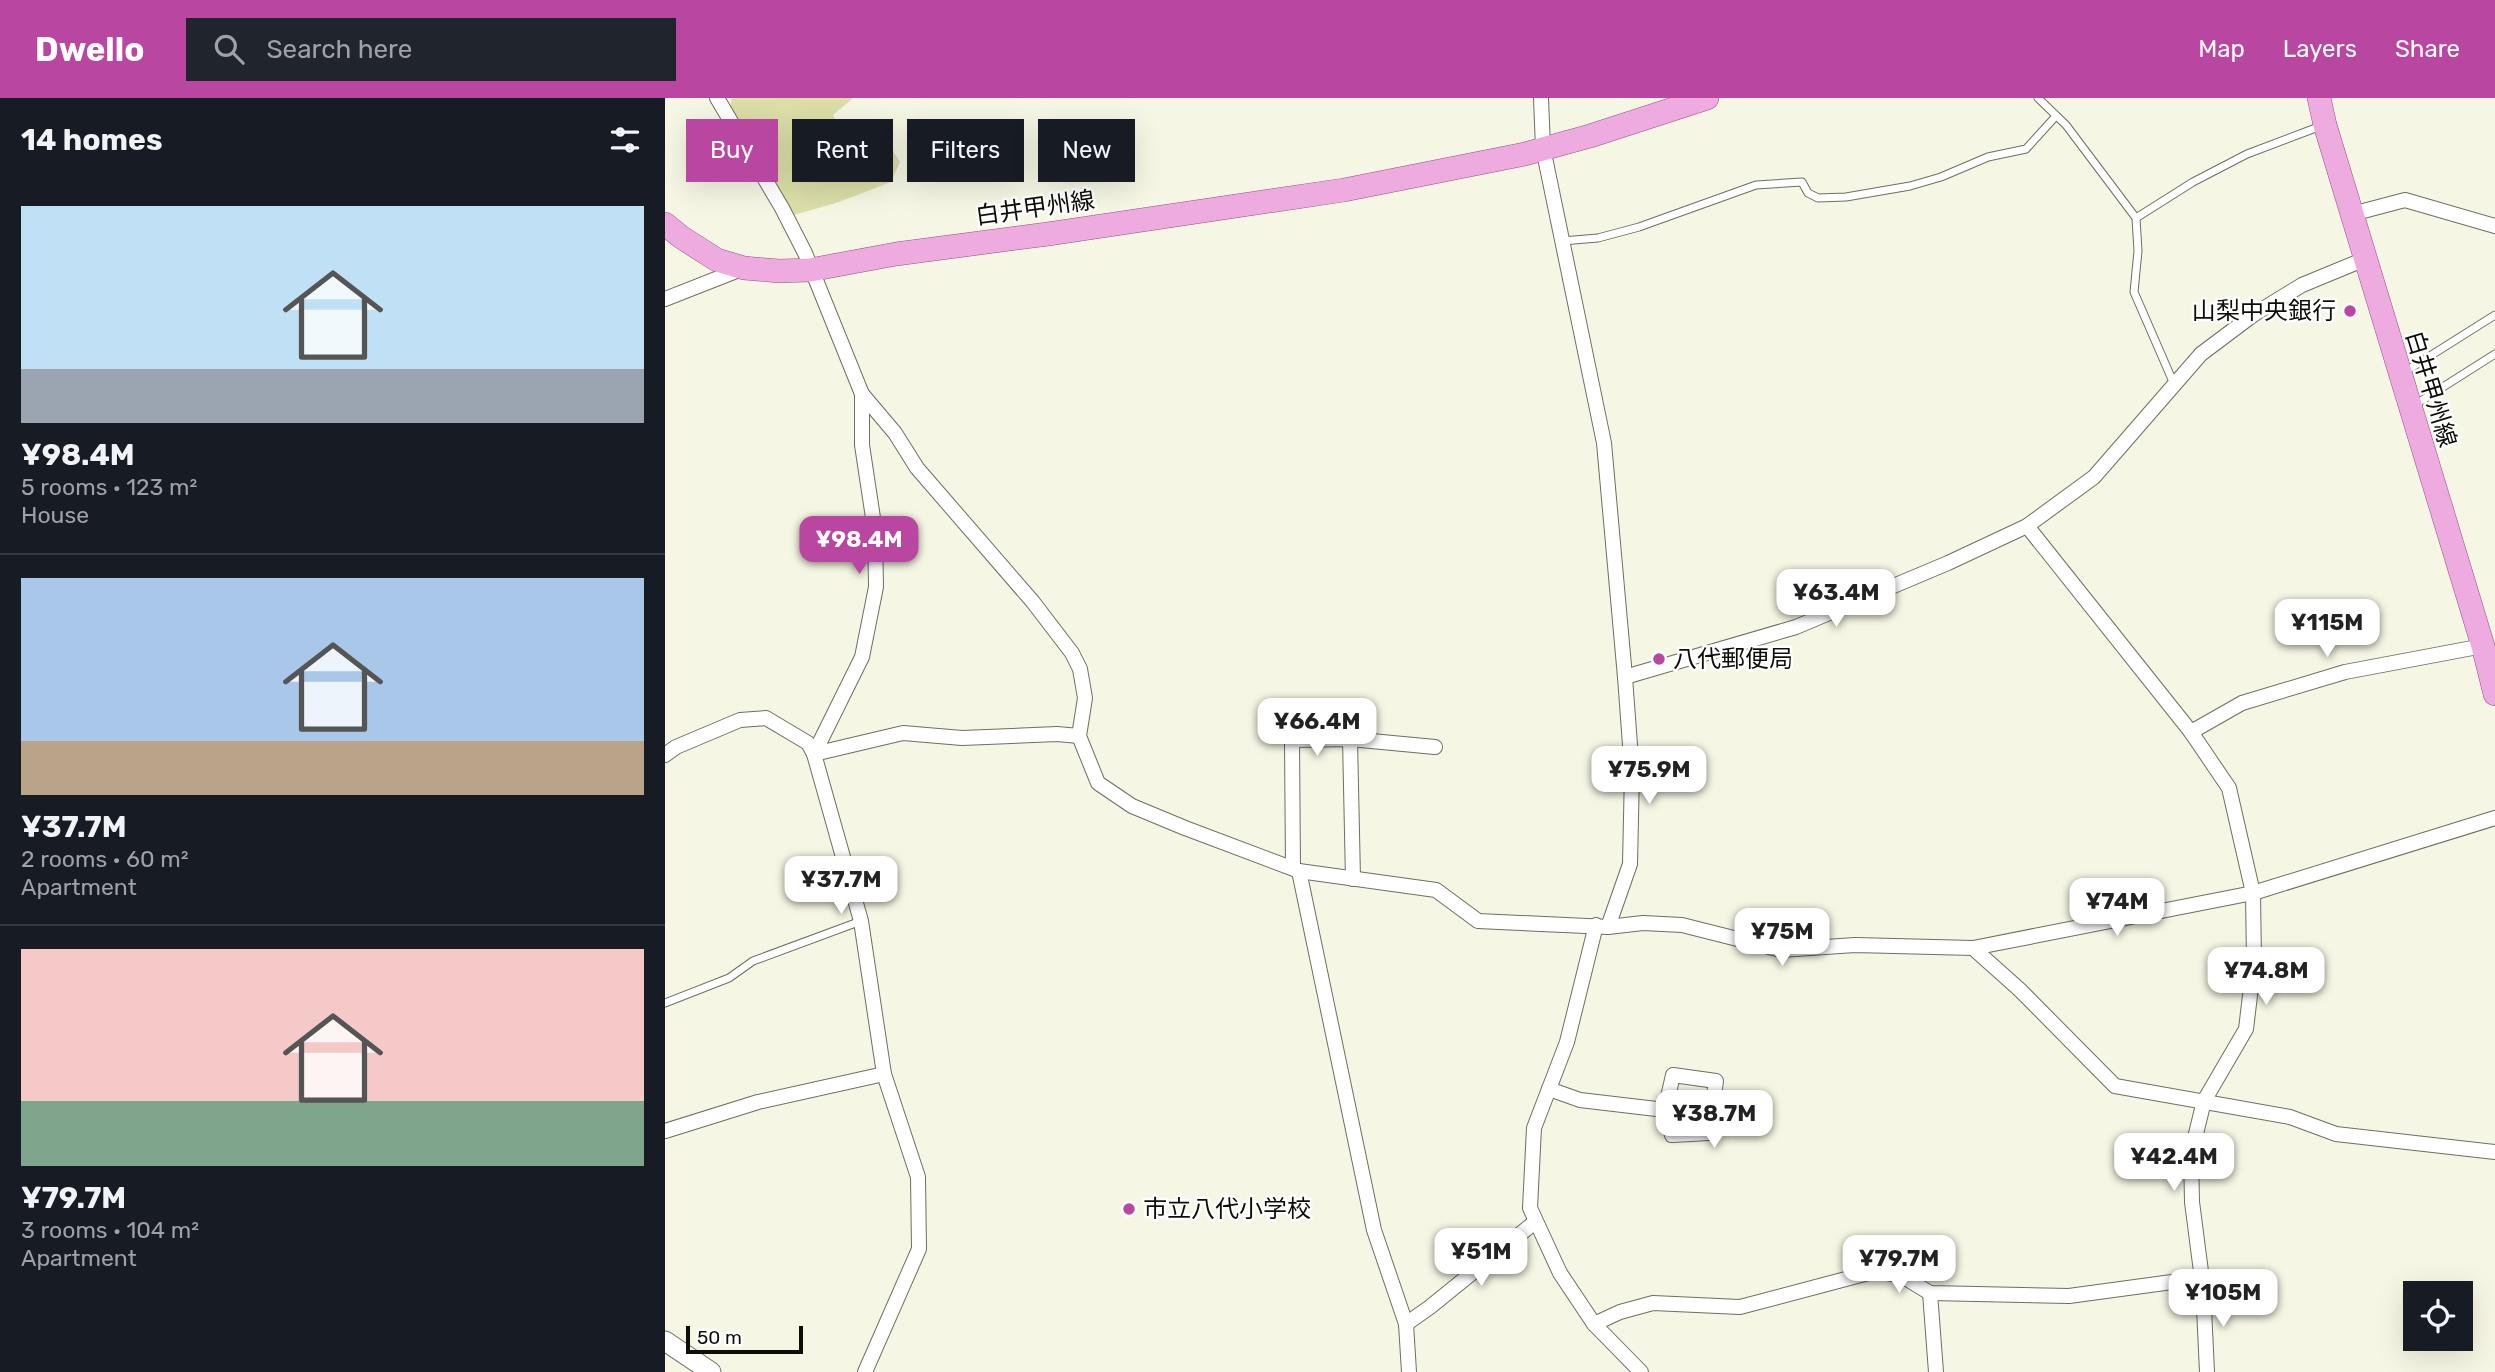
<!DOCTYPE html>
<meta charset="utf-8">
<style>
:root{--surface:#171b24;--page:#20242c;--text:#f1f3f6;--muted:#9ea1a6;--line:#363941;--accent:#b947a1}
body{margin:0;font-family:Rubik,"Noto Sans JP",sans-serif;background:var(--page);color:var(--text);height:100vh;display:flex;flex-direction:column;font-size:26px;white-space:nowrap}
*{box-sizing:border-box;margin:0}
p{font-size:23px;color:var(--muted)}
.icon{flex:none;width:38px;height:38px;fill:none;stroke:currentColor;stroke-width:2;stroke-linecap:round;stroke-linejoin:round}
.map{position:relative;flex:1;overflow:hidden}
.details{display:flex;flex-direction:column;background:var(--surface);width:665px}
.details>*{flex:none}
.top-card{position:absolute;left:21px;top:21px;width:665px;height:63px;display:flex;gap:14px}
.tools{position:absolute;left:1738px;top:1183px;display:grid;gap:14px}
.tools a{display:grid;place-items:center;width:70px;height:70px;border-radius:0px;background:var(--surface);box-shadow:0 7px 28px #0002;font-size:35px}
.scale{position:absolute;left:21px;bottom:18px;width:117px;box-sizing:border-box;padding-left:7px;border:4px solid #0d0e08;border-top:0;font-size:19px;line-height:24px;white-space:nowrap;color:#0d0e08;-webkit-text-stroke:5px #fff;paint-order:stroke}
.price{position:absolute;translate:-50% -60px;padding:0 16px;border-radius:14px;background:#fff;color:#222;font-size:23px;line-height:46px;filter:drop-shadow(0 2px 4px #0008)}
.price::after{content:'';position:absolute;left:50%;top:42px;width:21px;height:16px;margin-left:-10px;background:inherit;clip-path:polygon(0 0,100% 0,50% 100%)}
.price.current{background:var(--accent);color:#fff}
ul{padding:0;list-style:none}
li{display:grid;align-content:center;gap:14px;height:371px;padding:0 21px}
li+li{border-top:2px solid var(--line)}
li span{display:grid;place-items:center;height:217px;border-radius:0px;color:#555}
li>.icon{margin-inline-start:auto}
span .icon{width:126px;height:126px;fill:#fffc;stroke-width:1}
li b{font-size:30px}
h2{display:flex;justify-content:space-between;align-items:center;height:84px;padding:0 21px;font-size:30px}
.pill{padding:0 24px;border-radius:0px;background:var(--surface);box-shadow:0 7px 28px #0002;font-size:24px;line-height:63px}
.pill.current{background:var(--accent);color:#fff}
header{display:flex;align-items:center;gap:42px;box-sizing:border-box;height:98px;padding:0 35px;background:var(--accent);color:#fff}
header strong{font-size:33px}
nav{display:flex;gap:38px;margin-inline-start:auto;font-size:24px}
.search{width:490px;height:63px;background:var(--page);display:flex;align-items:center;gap:18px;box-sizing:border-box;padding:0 24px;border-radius:0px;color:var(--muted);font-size:26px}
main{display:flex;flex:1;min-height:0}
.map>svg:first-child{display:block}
.green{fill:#dbdea7}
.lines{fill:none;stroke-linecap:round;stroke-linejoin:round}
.service-casing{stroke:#6e6f5f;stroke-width:9}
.minor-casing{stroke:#6e6f5f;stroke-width:16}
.tertiary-casing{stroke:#6e6f5f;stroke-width:21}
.primary-casing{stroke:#975085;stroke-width:24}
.service{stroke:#fff;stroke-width:7}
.minor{stroke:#fff;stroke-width:14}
.tertiary{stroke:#fff;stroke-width:19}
.primary{stroke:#eeabdf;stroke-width:23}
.poi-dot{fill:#b947a1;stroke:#fff;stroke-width:2.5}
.labels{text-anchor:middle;stroke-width:5;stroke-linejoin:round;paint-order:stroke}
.street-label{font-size:24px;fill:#0d0e08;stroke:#fff}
.poi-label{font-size:24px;fill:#0d0e08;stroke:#fff;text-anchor:start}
</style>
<header>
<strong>Dwello</strong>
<div class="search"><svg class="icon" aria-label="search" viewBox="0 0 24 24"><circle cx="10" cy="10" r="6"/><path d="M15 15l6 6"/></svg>Search here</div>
<nav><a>Map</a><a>Layers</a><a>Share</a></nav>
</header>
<main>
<section class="details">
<h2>14 homes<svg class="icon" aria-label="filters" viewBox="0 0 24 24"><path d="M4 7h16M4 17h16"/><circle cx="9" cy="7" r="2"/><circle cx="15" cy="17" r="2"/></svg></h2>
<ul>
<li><span style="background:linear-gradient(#bfe0f5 75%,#9aa5b1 0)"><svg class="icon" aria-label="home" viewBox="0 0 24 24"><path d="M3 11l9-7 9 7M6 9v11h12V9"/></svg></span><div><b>¥98.4M</b><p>5 rooms · 123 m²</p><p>House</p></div></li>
<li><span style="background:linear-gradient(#a9c7e8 75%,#b9a48a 0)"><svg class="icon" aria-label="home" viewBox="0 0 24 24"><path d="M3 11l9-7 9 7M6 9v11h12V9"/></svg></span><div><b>¥37.7M</b><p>2 rooms · 60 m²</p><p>Apartment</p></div></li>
<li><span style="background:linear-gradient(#f6c9c9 70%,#7fa58c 0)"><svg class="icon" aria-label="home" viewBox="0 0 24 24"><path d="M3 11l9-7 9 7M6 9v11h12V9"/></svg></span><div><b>¥79.7M</b><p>3 rooms · 104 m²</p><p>Apartment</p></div></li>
</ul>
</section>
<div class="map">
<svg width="1830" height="1274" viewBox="0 0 1830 1274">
<rect width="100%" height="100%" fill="#f5f6e3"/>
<path class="green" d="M67 0H188L168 17 183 48 223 45 235 64 226 84 174 104 129 117 65 11Z"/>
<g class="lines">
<defs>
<g id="service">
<path d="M1373 0 1401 27 1471 120 1473 153 1469 194 1509 286"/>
<path d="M1471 120 1528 84 1582 56 1656 28"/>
<path d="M897 143 933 140 974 129 1091 87 1137 84 1143 95 1153 100 1181 99 1245 88 1276 79 1323 59 1361 51 1391 18"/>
<path d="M1738 275 1830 217"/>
<path d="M1748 308 1830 256"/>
<path d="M0 905 64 880 88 863 196 823"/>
</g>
<g id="minor">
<path d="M52 0 117 110 140 155 197 296 230 335 252 370 368 504 407 555 415 571 420 600 414 638 433 685 467 708 520 730 634 773 771 792 813 823 943 829 978 825 1017 827 1116 852 1190 847 1308 850 1588 795 1830 720"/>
<path d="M876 0 878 50 939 345 960 579 967 674 965 766 943 829"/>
<path d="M1687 116 1740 102 1830 128"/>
<path d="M0 201 79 170"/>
<path d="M1362 428 1526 634 1564 690 1588 795 1589 864 1581 931 1539 1003 1526 1056 1527 1104 1538 1189 1542 1274"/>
<path d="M960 579 1131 529 1283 465 1362 428 1429 379 1536 256 1588 217 1637 187 1700 161"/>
<path d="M1526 634 1577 605 1680 574 1818 548"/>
<path d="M685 641 688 781"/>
<path d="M149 656 197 559 211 489 210 433 197 347V296"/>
<path d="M149 656 238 635 297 640 392 636 414 638"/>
<path d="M0 657 11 649 75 622 101 620 143 645 149 656 196 823 219 976 253 1079 254 1151 200 1274"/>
<path d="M628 770 627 642 685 641 770 649"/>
<path d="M634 773 709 1132 741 1226 744 1274"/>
<path d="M931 827 902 944 869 1030 865 1110 895 1175 929 1226 976 1274"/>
<path d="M1308 850 1355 892 1450 988 1625 1019 1671 1036 1830 1054"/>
<path d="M884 991 915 1002 1000 1012 1007 1037 1044 1035 1051 983 1008 977 1000 1012"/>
<path d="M0 1033 93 1004 219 976"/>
<path d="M1265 1195 1271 1274"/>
<path d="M741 1226 765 1209 870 1124"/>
<path d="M929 1226 955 1214 988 1205 1075 1209 1211 1173 1237 1178 1265 1195 1404 1198 1507 1184 1538 1189"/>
</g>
<path id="tertiary" d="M0 1243 46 1274"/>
<g id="primary">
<path d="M1654 0 1660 27 1818 548 1830 596"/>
<path d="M0 126 16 139 52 162 79 170 114 173 145 172 231 156 383 136 679 92 860 56 925 38 1042 0"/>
</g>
</defs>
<use href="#service" class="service-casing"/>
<use href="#minor" class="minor-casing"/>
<use href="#tertiary" class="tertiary-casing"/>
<use href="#primary" class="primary-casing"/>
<use href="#service" class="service"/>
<use href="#minor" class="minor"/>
<use href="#tertiary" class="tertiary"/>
<use href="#primary" class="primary"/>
</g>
<g class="poi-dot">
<circle cx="1685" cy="213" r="7"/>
<circle cx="994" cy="561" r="7"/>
<circle cx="464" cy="1111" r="7"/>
</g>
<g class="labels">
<g class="street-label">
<text transform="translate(370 110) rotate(-8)" y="8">白井甲州線</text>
<text transform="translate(1766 291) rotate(73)" y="8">白井甲州線</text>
</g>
<g class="poi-label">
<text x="1671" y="221" text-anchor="end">山梨中央銀行</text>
<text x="1008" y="569">八代郵便局</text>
<text x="478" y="1119">市立八代小学校</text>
</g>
</g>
</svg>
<div class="tools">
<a><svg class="icon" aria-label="locate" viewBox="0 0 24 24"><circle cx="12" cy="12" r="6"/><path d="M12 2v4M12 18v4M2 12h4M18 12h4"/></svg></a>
</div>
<div class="scale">50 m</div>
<b class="price current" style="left:194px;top:478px">¥98.4M</b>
<b class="price" style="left:1171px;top:531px">¥63.4M</b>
<b class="price" style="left:1662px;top:561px">¥115M</b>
<b class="price" style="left:652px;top:660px">¥66.4M</b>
<b class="price" style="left:984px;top:708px">¥75.9M</b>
<b class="price" style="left:176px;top:818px">¥37.7M</b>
<b class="price" style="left:1452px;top:840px">¥74M</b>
<b class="price" style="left:1117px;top:870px">¥75M</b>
<b class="price" style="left:1601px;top:909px">¥74.8M</b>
<b class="price" style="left:1049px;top:1052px">¥38.7M</b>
<b class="price" style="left:1509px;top:1095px">¥42.4M</b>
<b class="price" style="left:816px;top:1190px">¥51M</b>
<b class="price" style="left:1234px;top:1197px">¥79.7M</b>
<b class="price" style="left:1558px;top:1231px">¥105M</b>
<div class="top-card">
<a class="pill current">Buy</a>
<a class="pill">Rent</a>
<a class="pill">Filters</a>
<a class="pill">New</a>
</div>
</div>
</main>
